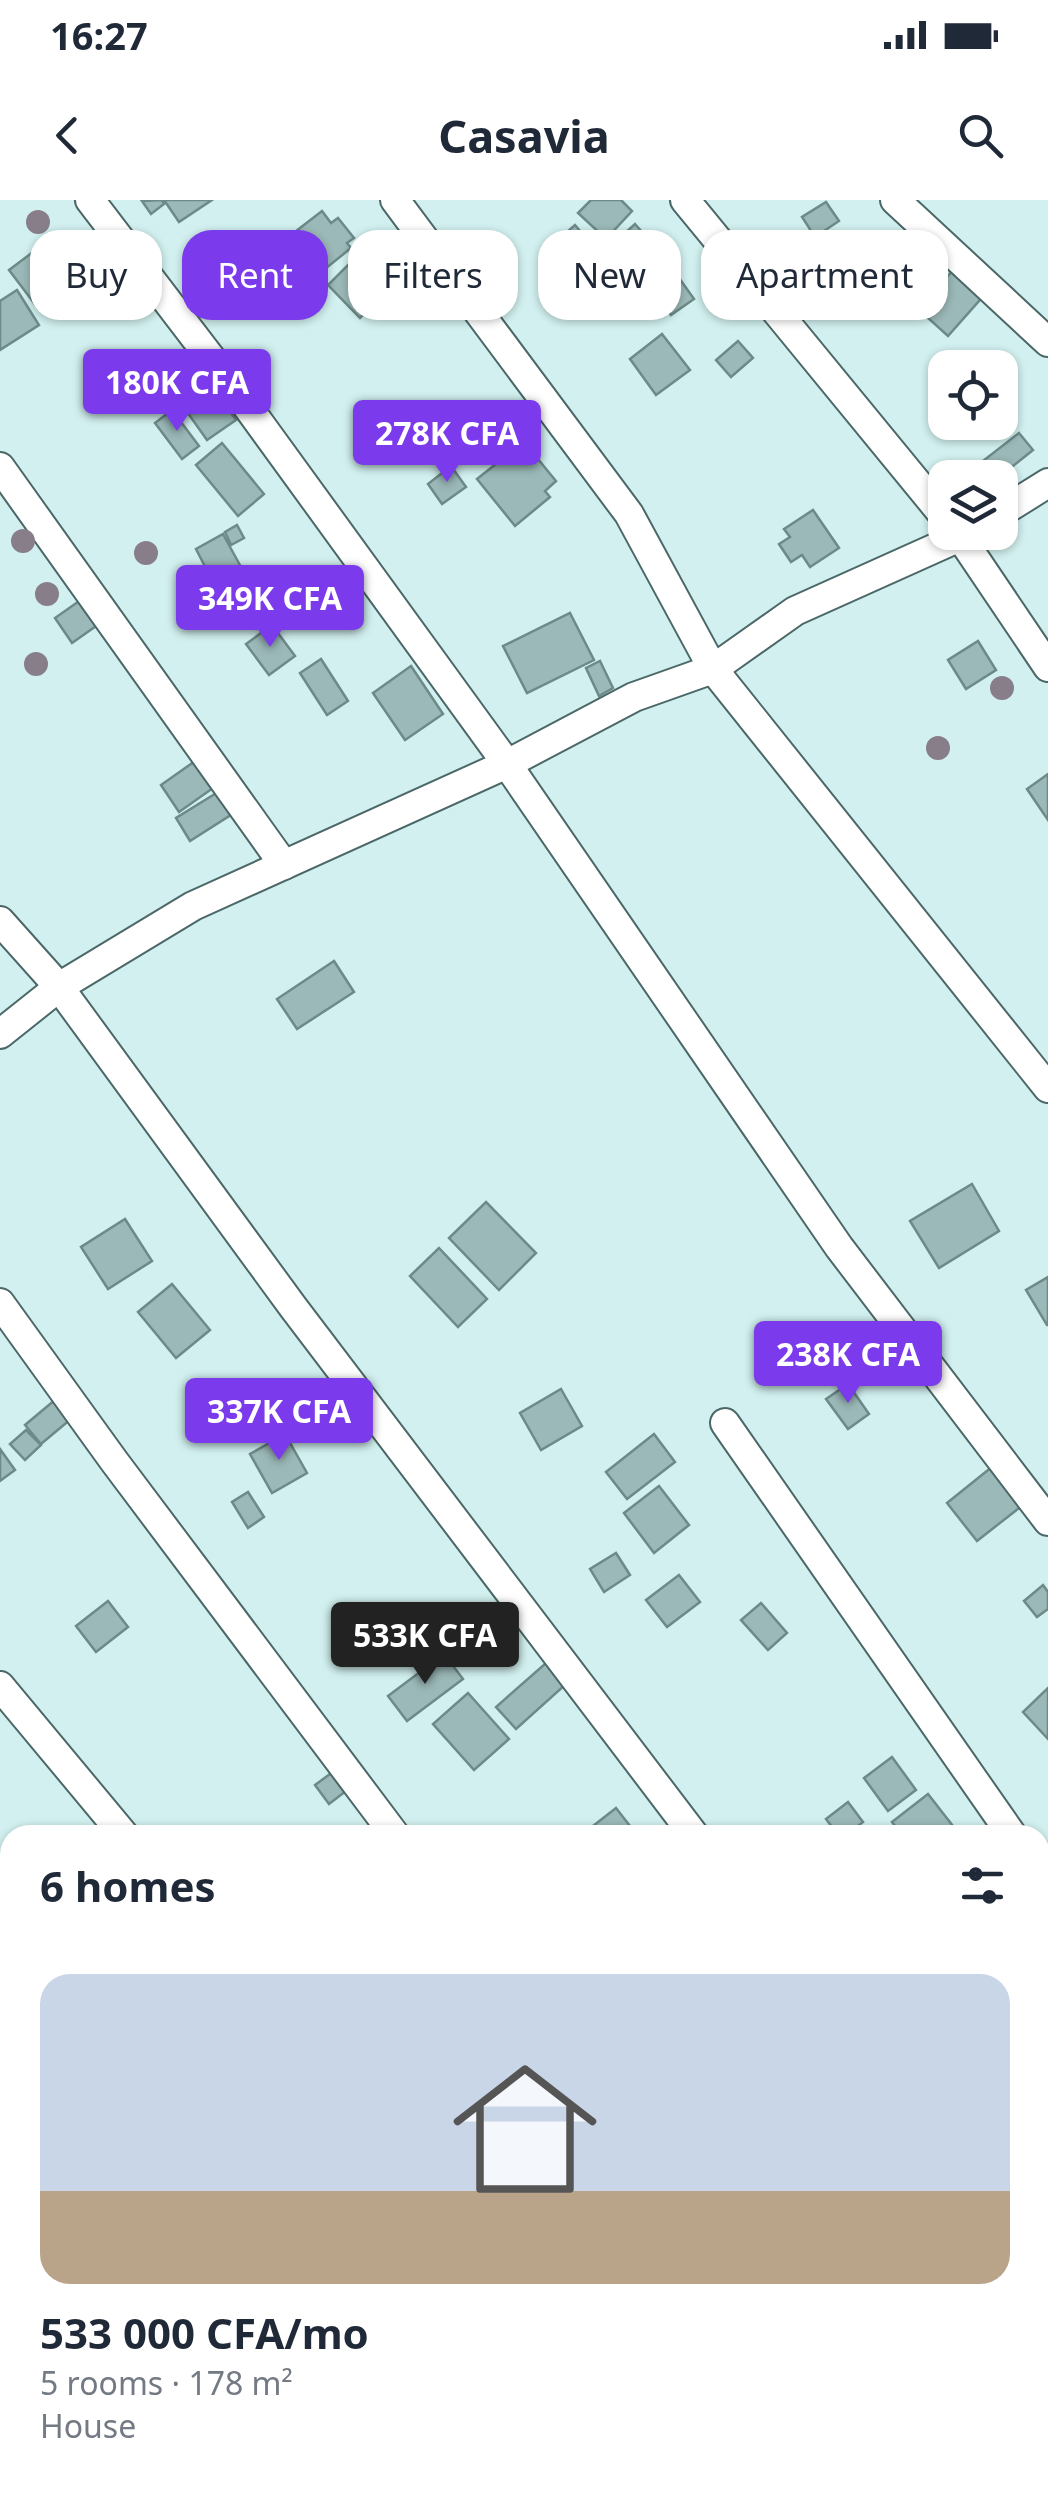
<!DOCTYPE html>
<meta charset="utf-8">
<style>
:root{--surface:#fff;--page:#f2f2f3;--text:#1f2937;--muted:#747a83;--accent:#7c3aed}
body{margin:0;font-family:"Noto Sans",sans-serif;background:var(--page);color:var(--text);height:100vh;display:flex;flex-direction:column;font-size:38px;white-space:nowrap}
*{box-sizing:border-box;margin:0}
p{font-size:32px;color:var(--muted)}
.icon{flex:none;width:55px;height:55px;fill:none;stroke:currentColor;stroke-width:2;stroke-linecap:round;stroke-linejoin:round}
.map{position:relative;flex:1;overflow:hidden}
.panel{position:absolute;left:0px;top:1625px;width:1050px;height:672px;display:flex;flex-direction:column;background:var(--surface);border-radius:30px 30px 0 0;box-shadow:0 2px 8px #0004}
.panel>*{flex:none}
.banner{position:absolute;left:30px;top:30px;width:990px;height:90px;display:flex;gap:20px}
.tools{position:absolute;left:928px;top:150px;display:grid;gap:20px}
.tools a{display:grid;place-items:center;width:90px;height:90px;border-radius:20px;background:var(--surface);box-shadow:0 2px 8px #0004;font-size:50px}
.price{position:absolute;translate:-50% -85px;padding:0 22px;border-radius:10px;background:var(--accent);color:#fff;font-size:32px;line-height:65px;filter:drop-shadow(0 2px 5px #0008)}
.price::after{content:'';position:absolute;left:50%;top:60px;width:30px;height:22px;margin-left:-15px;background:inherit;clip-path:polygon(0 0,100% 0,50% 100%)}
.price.active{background:#222;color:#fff}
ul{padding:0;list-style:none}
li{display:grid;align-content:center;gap:20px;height:530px;padding:0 40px}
li span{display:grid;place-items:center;height:310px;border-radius:30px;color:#555}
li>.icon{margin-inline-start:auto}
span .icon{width:180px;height:180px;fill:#fffc;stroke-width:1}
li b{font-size:42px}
h2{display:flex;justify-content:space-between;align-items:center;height:120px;padding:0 40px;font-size:42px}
.chip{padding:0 35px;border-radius:30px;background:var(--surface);box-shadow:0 2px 8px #0004;font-size:35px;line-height:90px}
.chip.active{background:var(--accent);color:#fff}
.status{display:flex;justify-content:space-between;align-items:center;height:70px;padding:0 50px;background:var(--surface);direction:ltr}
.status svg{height:28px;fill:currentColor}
header{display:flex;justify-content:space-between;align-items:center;height:130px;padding:0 40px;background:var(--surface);font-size:45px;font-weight:700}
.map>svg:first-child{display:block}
.building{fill:#9bb9b8;stroke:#6d8a89;stroke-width:2.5}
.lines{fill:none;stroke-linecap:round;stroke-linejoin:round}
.street-casing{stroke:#4c6767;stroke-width:32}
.street{stroke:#fff;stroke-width:28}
.tree{fill:#877e8a}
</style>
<div class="status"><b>16:27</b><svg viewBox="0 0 49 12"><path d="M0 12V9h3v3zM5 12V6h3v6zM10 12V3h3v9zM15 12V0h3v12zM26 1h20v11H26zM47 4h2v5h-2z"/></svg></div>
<header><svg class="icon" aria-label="back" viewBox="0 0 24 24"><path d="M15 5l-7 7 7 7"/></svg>Casavia<svg class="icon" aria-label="search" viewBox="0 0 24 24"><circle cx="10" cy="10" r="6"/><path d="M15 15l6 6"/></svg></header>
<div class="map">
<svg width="1048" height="2296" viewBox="0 0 1048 2296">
<rect width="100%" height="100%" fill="#d1f0ef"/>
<g class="building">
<path d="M162 0 164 4 151 14 142 1Z"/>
<path d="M164 0H212L179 22Z"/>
<path d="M591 0H621L632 11 606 39 578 13Z"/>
<path d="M826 2 839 21 815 37 802 17Z"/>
<path d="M322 11 331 23 338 18 354 38 347 43 351 48 320 73 291 35Z"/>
<path d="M635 24 658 50 628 75 606 50Z"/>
<path d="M575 25 602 57 586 71 559 39Z"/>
<path d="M90 33 108 61 80 79 62 51Z"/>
<path d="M279 37 305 71 291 82 265 48Z"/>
<path d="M49 40 77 76 37 107 9 70Z"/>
<path d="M846 43 872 68 845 97 819 72Z"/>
<path d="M353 60 385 93 360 118 328 85Z"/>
<path d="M667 61 694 99 671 115 644 78Z"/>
<path d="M956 67 986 93 948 136 918 109Z"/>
<path d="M423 70 433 85 400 109 390 94Z"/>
<path d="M17 90 39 125 0 150V101Z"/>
<path d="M662 134 690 170 656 195 630 159Z"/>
<path d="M738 141 753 158 731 177 716 160Z"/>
<path d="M214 189 236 220 207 240 185 209Z"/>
<path d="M172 210 199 246 182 259 155 223Z"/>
<path d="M1019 233 1033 250 998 278H982L974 268Z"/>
<path d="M222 243 264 294 238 316 196 265Z"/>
<path d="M515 249 523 260 533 253 556 281 545 291 550 297 515 326 477 279Z"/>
<path d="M451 266 466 287 442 304 428 284Z"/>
<path d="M813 310 839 348 810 367 802 355 791 362 779 344 790 337 784 329Z"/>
<path d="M237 325 244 338 231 345 225 332Z"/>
<path d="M223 334 242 369 214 384 196 349Z"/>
<path d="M92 392 109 417 72 443 55 418Z"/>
<path d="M570 413 594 460 527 493 503 446Z"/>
<path d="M272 425 295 456 269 475 246 444Z"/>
<path d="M978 441 996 470 966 489 948 460Z"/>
<path d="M321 459 348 501 327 515 300 473Z"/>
<path d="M600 461 613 488 599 496 586 468Z"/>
<path d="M411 466 443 514 405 540 373 493Z"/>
<path d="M205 554 223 581 179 612 161 585Z"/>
<path d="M1048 574V620L1027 589Z"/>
<path d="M223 589 237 611 190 641 176 618Z"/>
<path d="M334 761 354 792 297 829 277 799Z"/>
<path d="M972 984 999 1031 939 1068 910 1021Z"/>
<path d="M486 1002 536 1053 499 1090 449 1038Z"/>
<path d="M125 1019 152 1061 108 1089 81 1047Z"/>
<path d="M439 1048 487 1099 458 1127 410 1076Z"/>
<path d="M1048 1077V1125H1047L1026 1090Z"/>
<path d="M172 1084 210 1130 176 1158 138 1112Z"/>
<path d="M848 1184 869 1214 848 1229 826 1199Z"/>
<path d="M561 1189 582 1226 541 1250 520 1213Z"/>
<path d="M62 1194 78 1213 41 1244 25 1225Z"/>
<path d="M26 1230 41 1245 25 1260 10 1244Z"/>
<path d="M285 1234 307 1273 272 1293 250 1254Z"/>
<path d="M654 1234 675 1262 627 1299 606 1272Z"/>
<path d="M0 1249 15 1270 0 1281Z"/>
<path d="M1003 1258 1033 1297 977 1341 947 1303Z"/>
<path d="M659 1286 689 1325 654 1353 624 1313Z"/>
<path d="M248 1292 264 1317 248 1328 232 1302Z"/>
<path d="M616 1353 630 1375 604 1392 590 1369Z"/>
<path d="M679 1375 700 1402 667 1427 646 1400Z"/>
<path d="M1043 1385 1048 1392V1409L1037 1417 1024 1401Z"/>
<path d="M108 1401 128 1427 96 1452 76 1426Z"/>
<path d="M761 1403 787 1433 768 1450 741 1420Z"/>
<path d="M444 1454 463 1479 407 1521 388 1496Z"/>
<path d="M546 1463 565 1485 516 1529 496 1507Z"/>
<path d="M1048 1488V1539L1023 1512Z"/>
<path d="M468 1493 509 1539 474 1570 433 1524Z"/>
<path d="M892 1557 916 1590 888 1611 864 1578Z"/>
<path d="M345 1563 359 1581 329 1604 315 1585Z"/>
<path d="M928 1594 960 1635H902L892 1622Z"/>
<path d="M848 1602 863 1622 846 1635H838L826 1619Z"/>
<path d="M616 1608 637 1635H600L593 1626Z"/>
<path d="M1046 2167 1048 2192 1040 2197V2171Z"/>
</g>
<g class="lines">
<defs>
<g id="street">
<path d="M90 0 239 195 507 564 839 1047 1048 1321"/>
<path d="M395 0 629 314 713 469 1048 888"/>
<path d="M685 0 945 317"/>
<path d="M895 0 1048 142"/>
<path d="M0 267 284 665"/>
<path d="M1000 313 1048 283"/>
<path d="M957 332 1048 467"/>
<path d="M0 721 59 787 293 1107 694 1635"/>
<path d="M0 834 59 787 193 706 507 564 634 497 713 469 795 411 971 332"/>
<path d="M0 1103 114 1261 395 1635"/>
<path d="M725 1223 1012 1635"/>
<path d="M0 1486 124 1635"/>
<path d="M1040 1674 1048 1684"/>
<path d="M0 1903 10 1894"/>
<path d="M0 2062 10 2078"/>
<path d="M1040 2071 1048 2081"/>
<path d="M275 2288 295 2296"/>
<path d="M622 2288 628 2296"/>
<path d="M931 2288 939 2296"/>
<path d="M343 2296 356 2288"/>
</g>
</defs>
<use href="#street" class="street-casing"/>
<use href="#street" class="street"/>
</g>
<g class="tree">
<circle cx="38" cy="22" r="12"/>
<circle cx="23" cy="341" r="12"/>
<circle cx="146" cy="353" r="12"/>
<circle cx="47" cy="394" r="12"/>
<circle cx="36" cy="464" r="12"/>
<circle cx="1002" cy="488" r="12"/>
<circle cx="938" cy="548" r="12"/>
</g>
</svg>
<div class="tools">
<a><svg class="icon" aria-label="locate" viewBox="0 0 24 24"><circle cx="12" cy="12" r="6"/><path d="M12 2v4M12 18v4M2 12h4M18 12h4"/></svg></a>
<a><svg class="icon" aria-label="layers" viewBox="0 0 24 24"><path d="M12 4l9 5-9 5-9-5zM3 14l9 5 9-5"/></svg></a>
</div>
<b class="price" style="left:177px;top:234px">180K CFA</b>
<b class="price" style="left:447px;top:285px">278K CFA</b>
<b class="price" style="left:270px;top:450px">349K CFA</b>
<b class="price" style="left:848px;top:1206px">238K CFA</b>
<b class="price" style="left:279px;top:1263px">337K CFA</b>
<b class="price active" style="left:425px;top:1487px">533K CFA</b>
<div class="banner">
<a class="chip">Buy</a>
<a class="chip active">Rent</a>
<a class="chip">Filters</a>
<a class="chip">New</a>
<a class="chip">Apartment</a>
</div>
<section class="panel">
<h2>6 homes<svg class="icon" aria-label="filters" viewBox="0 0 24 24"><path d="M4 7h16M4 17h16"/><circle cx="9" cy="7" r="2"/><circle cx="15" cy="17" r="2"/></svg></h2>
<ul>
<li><span style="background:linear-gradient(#c9d6e8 70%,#b9a48a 0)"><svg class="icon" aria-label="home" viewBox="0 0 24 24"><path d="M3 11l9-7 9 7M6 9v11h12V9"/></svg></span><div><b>533 000 CFA/mo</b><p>5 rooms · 178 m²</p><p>House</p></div></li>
</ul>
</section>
</div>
